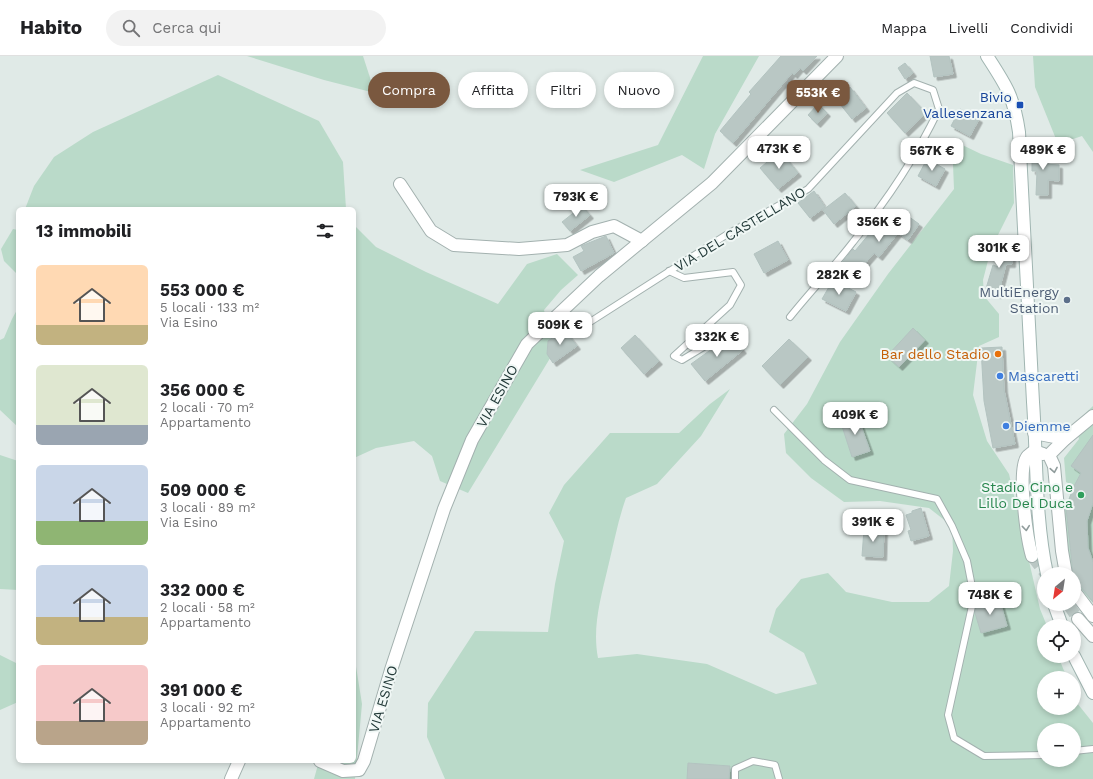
<!DOCTYPE html>
<html lang="it">
<meta charset="utf-8">
<style>
:root{--surface:#fff;--page:#f2f2f2;--text:#202124;--muted:#757577;--line:#e0e0e0;--accent:#7a583f}
body{margin:0;font-family:"Work Sans",sans-serif;background:var(--page);color:var(--text);height:100vh;display:flex;flex-direction:column;font-size:15px;white-space:nowrap}
*{box-sizing:border-box;margin:0}
p{font-size:13px;color:var(--muted)}
.icon{flex:none;width:22px;height:22px;fill:none;stroke:currentColor;stroke-width:2;stroke-linecap:round;stroke-linejoin:round}
.map{position:relative;flex:1;overflow:hidden}
.drawer{position:absolute;left:16px;top:151px;width:340px;height:556px;display:flex;flex-direction:column;background:var(--surface);border-radius:6px;box-shadow:0 2px 6px #0003}
.drawer>*{flex:none}
.guide{position:absolute;left:368px;top:16px;width:380px;height:36px;display:flex;gap:8px}
.needle{width:26px;rotate:210deg}
.fabs{position:absolute;left:1037px;top:511px;display:grid;gap:8px}
.fabs a{display:grid;place-items:center;width:44px;height:44px;border-radius:50%;background:var(--surface);box-shadow:0 2px 6px #0003;font-size:20px}
.price{position:absolute;translate:-50% -34px;padding:0 9px;border-radius:8px;background:#fff;color:#222;font-size:13px;line-height:26px;filter:drop-shadow(0 1px 2px #0008)}
.price::after{content:'';position:absolute;left:50%;top:24px;width:12px;height:9px;margin-left:-6px;background:inherit;clip-path:polygon(0 0,100% 0,50% 100%)}
.price.selected{background:var(--accent);color:#fff}
ul{padding:0;list-style:none}
li{display:flex;align-items:center;gap:12px;height:100px;padding:0 20px}
li span{display:grid;place-items:center;flex:none;width:112px;height:80px;border-radius:6px;color:#555}
li>.icon{margin-inline-start:auto}
span .icon{width:48px;height:48px;fill:#fffc;stroke-width:1}
li b{font-size:17px}
h2{display:flex;justify-content:space-between;align-items:center;height:48px;padding:0 20px;font-size:17px}
.pill{padding:0 14px;border-radius:18px;background:var(--surface);box-shadow:0 2px 6px #0003;font-size:14px;line-height:36px}
.pill.selected{background:var(--accent);color:#fff}
header{display:flex;align-items:center;gap:24px;box-sizing:border-box;height:56px;padding:0 20px;background:var(--surface);border-bottom:1px solid var(--line)}
header strong{font-size:19px}
nav{display:flex;gap:22px;margin-inline-start:auto;font-size:14px}
.search{width:280px;height:36px;background:var(--page);display:flex;align-items:center;gap:10px;box-sizing:border-box;padding:0 14px;border-radius:22px;color:var(--muted);font-size:15px}
.map>svg:first-child{display:block}
.green{fill:#badac9;fill-rule:evenodd}
.building{fill:#b9c7c4;stroke:#b3c3c0;filter:url(#shadow)}
.lines{fill:none;stroke-linecap:round;stroke-linejoin:round}
.tertiary-tunnel{stroke:#bac7c4;stroke-width:12;stroke-dasharray:12 6;stroke-linecap:butt}
.service-casing{stroke:#a3b1af;stroke-width:8}
.minor-casing{stroke:#a3b1af;stroke-width:14}
.tertiary-casing{stroke:#a3b1af;stroke-width:14}
.secondary-casing{stroke:#a0b5b1;stroke-width:14}
.service{stroke:#fff;stroke-width:6}
.minor{stroke:#fff;stroke-width:12}
.tertiary{stroke:#fff;stroke-width:12}
.secondary{stroke:#fff;stroke-width:12}
.oneway{stroke:#909c9c}
.transit-dot{fill:#1a4fb4;stroke:#f0f7f5;stroke-width:1.5}
.service-dot{fill:#5c6f8a;stroke:#f0f7f5;stroke-width:1.5}
.food-dot{fill:#e8710a;stroke:#f0f7f5;stroke-width:1.5}
.shop-dot{fill:#3f7fe0;stroke:#f0f7f5;stroke-width:1.5}
.leisure-dot{fill:#2e9e5b;stroke:#f0f7f5;stroke-width:1.5}
.labels{text-anchor:middle;stroke-width:4;stroke-linejoin:round;paint-order:stroke}
.transit-label{font-size:14px;fill:#164399;stroke:#f0f7f5;text-anchor:end}
.street-label{font-size:14px;fill:#223938;stroke:#f0f7f5}
.service-label{font-size:14px;fill:#4e5e75;stroke:#f0f7f5;text-anchor:end}
.food-label{font-size:14px;fill:#c56008;stroke:#f0f7f5;text-anchor:end}
.shop-label{font-size:14px;fill:#366cbe;stroke:#f0f7f5;text-anchor:start}
.leisure-label{font-size:14px;fill:#27864d;stroke:#f0f7f5;text-anchor:end}
</style>
<header>
<strong>Habito</strong>
<div class="search"><svg class="icon" aria-label="search" viewBox="0 0 24 24"><circle cx="10" cy="10" r="6"/><path d="M15 15l6 6"/></svg>Cerca qui</div>
<nav><a>Mappa</a><a>Livelli</a><a>Condividi</a></nav>
</header>
<div class="map">
<svg width="1093" height="723" viewBox="0 0 1093 723">
<defs>
<filter id="shadow"><feDropShadow dx="3.5" dy="3.5" stdDeviation="0" flood-color="#0004"/></filter>
</defs>
<rect width="100%" height="100%" fill="#e0eae7"/>
<g class="green">
<path d="M247 0H363L375 37 324 24Z"/>
<path d="M703 0H759L715 78 704 113 682 99 614 126 580 114 658 89Z"/>
<path d="M1033 0H1093V96L1082 80 1058 88 1035 31Z"/>
<path d="M218 19 319 65 343 106 346 153H25L34 130 54 101 93 76Z"/>
<path d="M952 84 981 98 1013 109 1014 147 991 193 983 224 984 240 999 258V281L979 290 973 339 987 385 1009 418 1040 553 1047 570H1044V600H1058L1067 622H1044V652H1074V640L1077 647 1093 667V723H445L427 681 428 647 475 575 548 576 555 528 564 485 549 457 564 429 610 377H679L710 348 730 333 701 380 657 428 626 442C618 464 614 487 608 511 601 541 592 571 598 602L637 598 707 608 776 638 817 628 804 597 769 576 776 553 801 523 828 517 846 536 892 546H929L949 530 953 495 952 470 929 452 880 445 844 446 811 422 786 397 784 378 807 348 840 286 888 218 954 133ZM1044 674H1074V704H1044Z"/>
<path d="M354 169 376 191 426 216 498 248 527 208 557 198 578 219 561 234 544 254 552 287V299L468 437 440 425 432 400 414 385 376 392 354 402Z"/>
<path d="M13 173 18 174V219L4 205 1 193Z"/>
<path d="M18 252V371L0 354V284L4 282 12 263Z"/>
<path d="M1093 350V547C1072 526 1061 495 1063 465 1064 453 1069 441 1074 430L1066 426 1064 402 1079 383 1075 367Z"/>
<path d="M0 399 18 405V534L0 533Z"/>
<path d="M354 598 362 648 355 723H314L319 705H354Z"/>
<path d="M0 599 18 608V646L0 654Z"/>
</g>
<g class="building">
<path d="M781 0H817L803 15 800 12 794 19 792 17 733 87 720 75 751 38 749 36Z"/>
<path d="M930 0H949L953 18 934 21Z"/>
<path d="M905 7 913 17 905 23 898 12Z"/>
<path d="M850 31 866 52 852 63 836 43Z"/>
<path d="M907 37 926 57 905 77 887 57Z"/>
<path d="M818 48 827 57 817 68 808 59Z"/>
<path d="M960 53 979 63 970 80 951 70Z"/>
<path d="M1032 91 1045 92V108L1059 109V125L1048 124V139H1036L1037 115H1032Z"/>
<path d="M780 95 798 117 778 133 760 112Z"/>
<path d="M927 103 945 113 936 130 918 120Z"/>
<path d="M814 135 825 151 810 162 798 147Z"/>
<path d="M845 137 856 150 834 168 823 154Z"/>
<path d="M582 150 590 159 570 175 562 166Z"/>
<path d="M901 155 919 168 908 184 898 177 879 201 874 197 854 220 841 208 853 193 855 195 874 172 884 180Z"/>
<path d="M606 180 614 197 581 215 573 201 584 195 581 190Z"/>
<path d="M778 185 788 204 764 217 754 198Z"/>
<path d="M998 189H1012V208H1006L998 239 985 236 993 209 998 211Z"/>
<path d="M833 224 856 236 846 255 822 243Z"/>
<path d="M913 272 925 284 899 311 887 300Z"/>
<path d="M567 277 577 290 553 307 547 298 548 285 558 278Z"/>
<path d="M729 277 743 294 705 325 691 308 723 285Z"/>
<path d="M635 279 659 305 644 318 621 292Z"/>
<path d="M789 283 808 301 780 329 762 310Z"/>
<path d="M1002 291 1004 334 1015 388 993 392 984 345 981 292Z"/>
<path d="M857 359 870 395 852 401 840 364Z"/>
<path d="M1093 379V447L1087 465 1088 492 1093 506V546L1080 530 1073 518 1066 452 1074 430 1081 417 1071 410Z"/>
<path d="M921 452 929 480 911 485 908 475 911 474 906 459 912 457V455Z"/>
<path d="M864 473 884 474 883 501 862 500Z"/>
<path d="M999 542 1007 570 981 577 975 557 977 548Z"/>
<path d="M688 707 730 710 729 723H687Z"/>
</g>
<g class="lines">
<g class="tertiary-tunnel">
<path d="M1032 500 1046 518"/>
<path d="M1068 548 1078 563"/>
</g>
<defs>
<g id="service">
<path d="M669 215 684 222 733 216 741 229 730 249 674 300 682 304 720 281"/>
<path d="M557 259 567 269 590 266 726 179 808 133 897 37 914 27 933 34 939 53C917 99 885 147 853 186 833 212 810 236 790 261"/>
<path d="M774 354 824 404 850 424 937 443 952 470 967 505 974 541 948 659 954 682 984 700 1044 699"/>
<path d="M1074 695 1093 693"/>
<path d="M735 723V713L753 705 775 709 779 723"/>
</g>
<path id="minor" d="M400 128 431 175 454 189 519 193 567 189 592 176 614 170 642 185"/>
<g id="tertiary">
<path d="M1034 377 1065 383"/>
<path d="M1032 500C1027 483 1017 414 1027 401 1028 399 1032 397 1034 395L1043 398"/>
<path d="M1066 518 1062 495 1054 410 1049 399 1065 383 1093 360"/>
<path d="M1074 535 1093 560"/>
<path d="M1078 563 1093 580"/>
<path d="M320 705 343 715 359 714 364 705 391 614 444 453 472 384 527 288 599 220 712 127 837 0"/>
<path d="M231 723 239 705"/>
</g>
<g id="secondary">
<path d="M987 0C1006 29 1014 41 1019 76 1024 166 1029 256 1033 346 1037 403 1035 462 1047 518"/>
<path d="M1054 548 1062 570"/>
<path d="M1074 600 1093 637"/>
</g>
</defs>
<use href="#service" class="service-casing"/>
<use href="#minor" class="minor-casing"/>
<use href="#tertiary" class="tertiary-casing"/>
<use href="#secondary" class="secondary-casing"/>
<use href="#service" class="service"/>
<use href="#minor" class="minor"/>
<use href="#tertiary" class="tertiary"/>
<use href="#secondary" class="secondary"/>
</g>
<defs><path id="oneway-chevron" d="M-2-3.5L2.5 0L-2 3.5" fill="none" stroke-width="1.6" stroke-linecap="round" stroke-linejoin="round"/></defs>
<g class="oneway">
<use href="#oneway-chevron" transform="translate(1054 414) rotate(80)"/>
<use href="#oneway-chevron" transform="translate(1026 472) rotate(84)"/>
</g>
<rect class="transit-dot" x="1016" y="45" width="8" height="8" rx="2"/>
<circle class="service-dot" cx="1067" cy="244" r="4"/>
<circle class="food-dot" cx="998" cy="298" r="4"/>
<g class="shop-dot">
<circle cx="1000" cy="320" r="4"/>
<circle cx="1006" cy="370" r="4"/>
</g>
<circle class="leisure-dot" cx="1081" cy="439" r="4"/>
<g class="labels">
<g class="transit-label">
<text x="1012" y="46">Bivio<tspan x="1012" dy="16">Vallesenzana</tspan></text>
</g>
<g class="street-label">
<text transform="translate(740 173) rotate(-31)" y="5">VIA DEL CASTELLANO</text>
<text transform="translate(497 340) rotate(-61)" y="5">VIA ESINO</text>
<text transform="translate(383 643) rotate(-73)" y="5">VIA ESINO</text>
</g>
<g class="service-label">
<text x="1059" y="241">MultiEnergy<tspan x="1059" dy="16">Station</tspan></text>
</g>
<g class="food-label">
<text x="990" y="303">Bar dello Stadio</text>
</g>
<g class="shop-label">
<text x="1008" y="325">Mascaretti</text>
<text x="1014" y="375">Diemme</text>
</g>
<g class="leisure-label">
<text x="1073" y="436">Stadio Cino e<tspan x="1073" dy="16">Lillo Del Duca</tspan></text>
</g>
</g>
</svg>
<div class="fabs">
<a><svg class="needle" viewBox="-14 -14 28 28"><path d="M0-13l5 13h-10z" fill="#e53935"/><path d="M0 13l5-13h-10z" fill="#757577"/></svg></a>
<a><svg class="icon" aria-label="locate" viewBox="0 0 24 24"><circle cx="12" cy="12" r="6"/><path d="M12 2v4M12 18v4M2 12h4M18 12h4"/></svg></a>
<a>+</a>
<a>−</a>
</div>
<b class="price selected" style="left:818px;top:58px">553K €</b>
<b class="price" style="left:779px;top:114px">473K €</b>
<b class="price" style="left:1043px;top:115px">489K €</b>
<b class="price" style="left:932px;top:116px">567K €</b>
<b class="price" style="left:576px;top:162px">793K €</b>
<b class="price" style="left:879px;top:187px">356K €</b>
<b class="price" style="left:999px;top:213px">301K €</b>
<b class="price" style="left:839px;top:240px">282K €</b>
<b class="price" style="left:560px;top:290px">509K €</b>
<b class="price" style="left:717px;top:302px">332K €</b>
<b class="price" style="left:855px;top:380px">409K €</b>
<b class="price" style="left:873px;top:487px">391K €</b>
<b class="price" style="left:990px;top:560px">748K €</b>
<div class="guide">
<a class="pill selected">Compra</a>
<a class="pill">Affitta</a>
<a class="pill">Filtri</a>
<a class="pill">Nuovo</a>
</div>
<section class="drawer">
<h2>13 immobili<svg class="icon" aria-label="filters" viewBox="0 0 24 24"><path d="M4 7h16M4 17h16"/><circle cx="9" cy="7" r="2"/><circle cx="15" cy="17" r="2"/></svg></h2>
<ul>
<li><span style="background:linear-gradient(#ffd9b3 75%,#c2b280 0)"><svg class="icon" aria-label="home" viewBox="0 0 24 24"><path d="M3 11l9-7 9 7M6 9v11h12V9"/></svg></span><div><b>553 000 €</b><p>5 locali · 133 m²</p><p>Via Esino</p></div></li>
<li><span style="background:linear-gradient(#dfe7d0 75%,#9aa5b1 0)"><svg class="icon" aria-label="home" viewBox="0 0 24 24"><path d="M3 11l9-7 9 7M6 9v11h12V9"/></svg></span><div><b>356 000 €</b><p>2 locali · 70 m²</p><p>Appartamento</p></div></li>
<li><span style="background:linear-gradient(#c9d6e8 70%,#8fb573 0)"><svg class="icon" aria-label="home" viewBox="0 0 24 24"><path d="M3 11l9-7 9 7M6 9v11h12V9"/></svg></span><div><b>509 000 €</b><p>3 locali · 89 m²</p><p>Via Esino</p></div></li>
<li><span style="background:linear-gradient(#c9d6e8 65%,#c2b280 0)"><svg class="icon" aria-label="home" viewBox="0 0 24 24"><path d="M3 11l9-7 9 7M6 9v11h12V9"/></svg></span><div><b>332 000 €</b><p>2 locali · 58 m²</p><p>Appartamento</p></div></li>
<li><span style="background:linear-gradient(#f6c9c9 70%,#b9a48a 0)"><svg class="icon" aria-label="home" viewBox="0 0 24 24"><path d="M3 11l9-7 9 7M6 9v11h12V9"/></svg></span><div><b>391 000 €</b><p>3 locali · 92 m²</p><p>Appartamento</p></div></li>
</ul>
</section>
</div>
